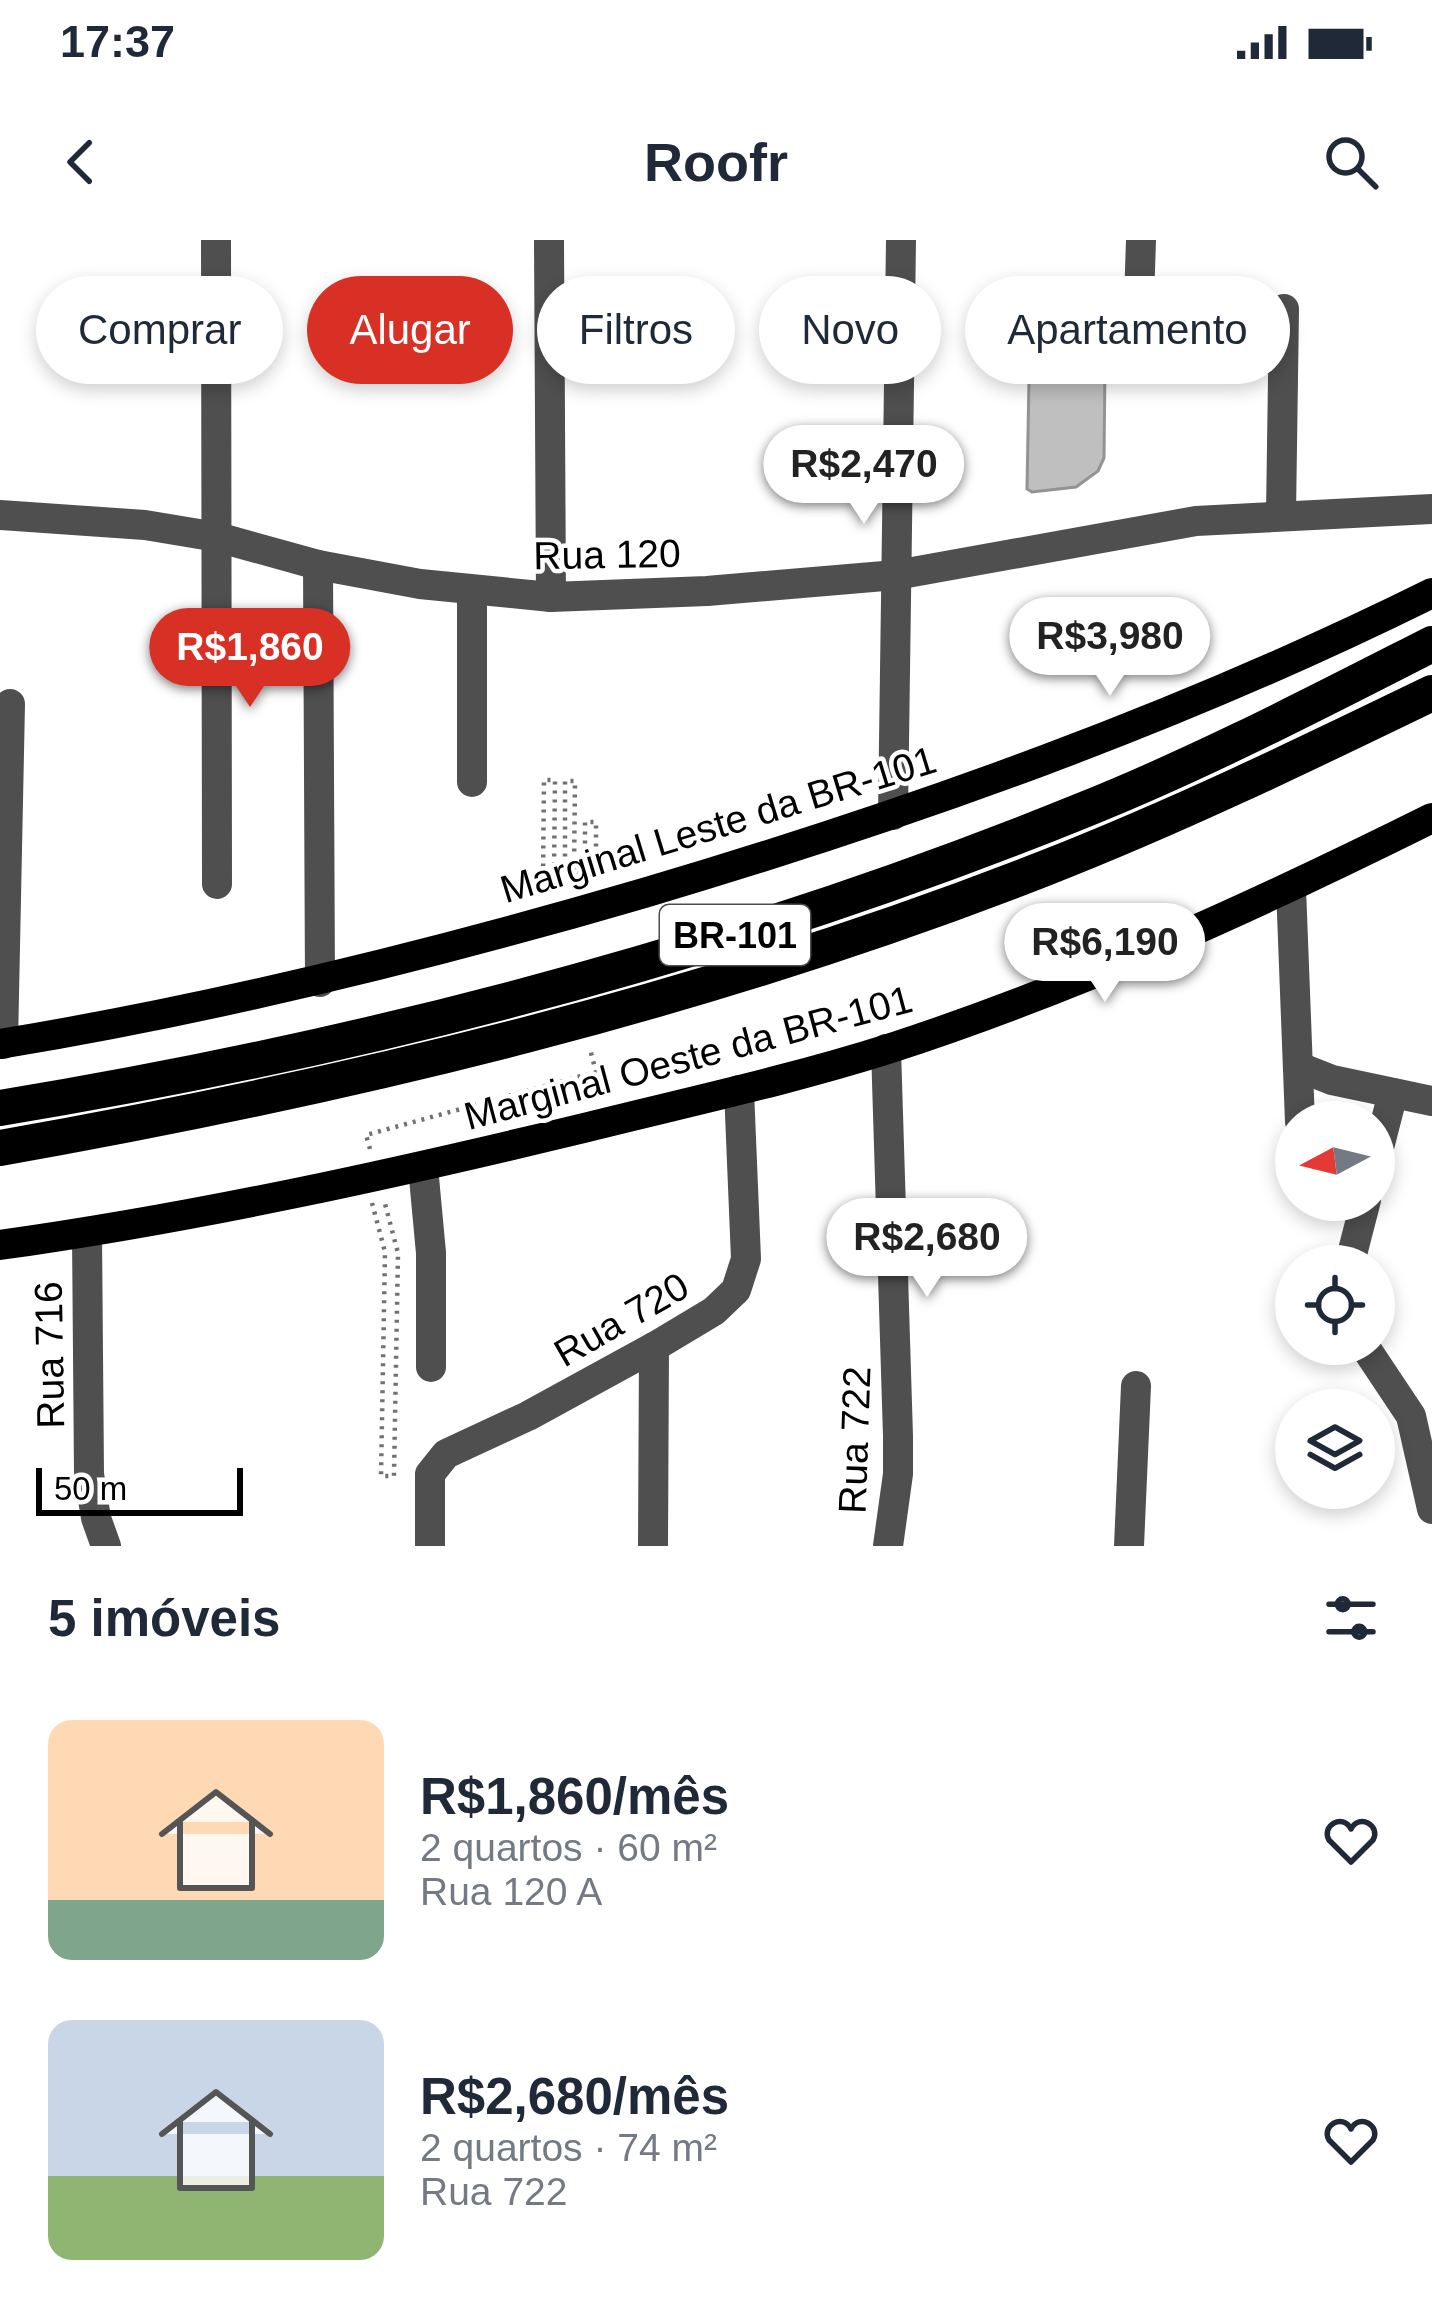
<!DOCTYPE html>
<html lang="pt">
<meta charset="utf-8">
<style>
:root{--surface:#fff;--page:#f2f2f3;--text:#1f2937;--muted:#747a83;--accent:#d93025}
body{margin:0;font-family:Helvetica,sans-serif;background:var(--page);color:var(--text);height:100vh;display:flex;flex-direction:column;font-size:45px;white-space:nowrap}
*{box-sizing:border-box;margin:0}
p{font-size:39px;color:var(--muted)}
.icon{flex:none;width:66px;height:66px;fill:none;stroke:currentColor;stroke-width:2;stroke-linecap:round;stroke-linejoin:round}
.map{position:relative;height:1306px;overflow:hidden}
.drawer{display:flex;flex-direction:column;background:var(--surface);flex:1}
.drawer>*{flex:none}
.banner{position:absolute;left:36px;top:36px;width:1362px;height:108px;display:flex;gap:24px}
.needle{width:78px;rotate:263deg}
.controls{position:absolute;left:1275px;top:861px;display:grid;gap:24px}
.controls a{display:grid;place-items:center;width:120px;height:120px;border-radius:50%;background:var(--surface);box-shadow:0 6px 18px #0003;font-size:60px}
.scale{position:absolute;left:36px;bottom:30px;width:207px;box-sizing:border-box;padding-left:12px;border:6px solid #000;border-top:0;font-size:33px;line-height:42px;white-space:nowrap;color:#000;-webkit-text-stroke:9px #fff;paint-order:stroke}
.price{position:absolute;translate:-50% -102px;padding:0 27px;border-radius:42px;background:#fff;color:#222;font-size:39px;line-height:78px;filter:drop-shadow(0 3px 6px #0008)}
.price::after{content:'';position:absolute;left:50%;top:72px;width:36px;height:27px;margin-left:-18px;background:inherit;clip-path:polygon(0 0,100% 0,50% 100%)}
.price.selected{background:var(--accent);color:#fff}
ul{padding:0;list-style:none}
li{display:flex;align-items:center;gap:36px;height:300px;padding:0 48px}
li span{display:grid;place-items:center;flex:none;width:336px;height:240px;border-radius:24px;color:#555}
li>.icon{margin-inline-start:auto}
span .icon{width:144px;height:144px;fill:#fffc;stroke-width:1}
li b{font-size:51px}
h2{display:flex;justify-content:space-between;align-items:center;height:144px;padding:0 48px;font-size:51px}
.chip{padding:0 42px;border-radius:54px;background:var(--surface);box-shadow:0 6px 18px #0003;font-size:42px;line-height:108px}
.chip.selected{background:var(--accent);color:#fff}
.status{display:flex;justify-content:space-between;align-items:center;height:84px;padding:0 60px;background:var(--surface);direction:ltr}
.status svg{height:33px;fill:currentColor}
header{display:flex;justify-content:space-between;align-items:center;height:156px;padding:0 48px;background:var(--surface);font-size:54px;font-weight:700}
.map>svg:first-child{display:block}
.building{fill:#bfbfbf;stroke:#939393;stroke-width:3}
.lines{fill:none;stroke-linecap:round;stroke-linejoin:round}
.path{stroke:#717171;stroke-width:4.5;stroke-dasharray:3 6;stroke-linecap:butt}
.minor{stroke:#4f4f4f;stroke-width:30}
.major{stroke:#000;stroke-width:30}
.highway{stroke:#000;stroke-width:36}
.labels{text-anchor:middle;stroke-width:9;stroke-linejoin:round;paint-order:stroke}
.shield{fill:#fff;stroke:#4c4c4c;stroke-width:3}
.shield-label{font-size:36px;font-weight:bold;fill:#000}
.street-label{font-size:39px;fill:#000;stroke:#fff}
</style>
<div class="status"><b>17:37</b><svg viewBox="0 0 49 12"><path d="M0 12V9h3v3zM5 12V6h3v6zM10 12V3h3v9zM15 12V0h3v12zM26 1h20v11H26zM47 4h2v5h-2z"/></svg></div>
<header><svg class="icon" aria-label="back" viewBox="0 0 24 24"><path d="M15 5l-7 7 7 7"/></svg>Roofr<svg class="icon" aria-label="search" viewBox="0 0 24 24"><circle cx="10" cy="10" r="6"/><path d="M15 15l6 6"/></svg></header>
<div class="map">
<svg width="1432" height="1306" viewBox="0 0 1432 1306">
<rect width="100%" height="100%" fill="#fff"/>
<path class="building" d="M1105 126 1104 218 1098 231 1076 247 1032 252 1027 249 1029 138Z"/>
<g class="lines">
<g class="path">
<path d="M547 653 543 638 544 540H555L554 632H565V541H575L574 632H585V582H596V637"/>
<path d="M370 909 366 895 596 832 590 809"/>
<path d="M372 963 385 1012 381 1236H394L398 1013 384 960"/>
</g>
<g class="minor">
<path d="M216 0 217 644"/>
<path d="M549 0 551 357"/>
<path d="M1138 91 1141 0"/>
<path d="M1281 274 1284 69"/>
<path d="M0 275 145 285 217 297 318 325 420 344 551 357 707 351 896 335 1196 281 1432 269"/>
<path d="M318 325 320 742"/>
<path d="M472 352V542"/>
<path d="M893 575 901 0"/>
<path d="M1291 648 1300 882"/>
<path d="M3 804 10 464"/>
<path d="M886 809 898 1196V1234L888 1306"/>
<path d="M1299 827 1332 840 1432 861"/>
<path d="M423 927 431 1013V1127"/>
<path d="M1374 927 1393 853"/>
<path d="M87 993 89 1234 96 1278 106 1306"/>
<path d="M1349 1026 1366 960"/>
<path d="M1363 1104 1411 1176 1432 1269"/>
<path d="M430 1306V1234L446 1214 528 1176 654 1107 714 1071 736 1050 746 1019 739 850"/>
<path d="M653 1306 654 1107"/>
<path d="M1129 1306 1136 1146"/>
</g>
<g class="major">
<path d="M0 804C219 768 432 715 644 653 914 573 1180 478 1432 353"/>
<path d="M0 1005C199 977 393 934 588 887 688 862 790 840 888 809 1076 748 1255 666 1432 578"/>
</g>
<g class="highway">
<path d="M0 868C370 807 733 712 1081 571 1201 523 1316 463 1432 404"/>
<path d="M0 908C355 845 706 761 1043 629 1176 577 1304 515 1432 453"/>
</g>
</g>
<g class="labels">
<rect class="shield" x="660" y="665" width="150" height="60" rx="9"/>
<g class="shield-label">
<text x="735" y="708">BR-101</text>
</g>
<g class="street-label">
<text transform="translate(607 314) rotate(-1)" y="14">Rua 120</text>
<text transform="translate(718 584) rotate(-17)" y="14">Marginal Leste da BR-101</text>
<text transform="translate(688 817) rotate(-15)" y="14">Marginal Oeste da BR-101</text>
<text transform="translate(621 1079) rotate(-30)" y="14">Rua 720</text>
<text transform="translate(49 1115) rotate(-91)" y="14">Rua 716</text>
<text transform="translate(854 1200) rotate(-88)" y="14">Rua 722</text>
</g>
</g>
</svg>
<div class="controls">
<a><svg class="needle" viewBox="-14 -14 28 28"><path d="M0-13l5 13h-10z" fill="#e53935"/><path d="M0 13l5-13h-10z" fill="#747a83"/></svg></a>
<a><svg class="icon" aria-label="locate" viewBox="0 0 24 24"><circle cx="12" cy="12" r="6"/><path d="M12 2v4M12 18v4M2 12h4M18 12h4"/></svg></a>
<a><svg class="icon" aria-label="layers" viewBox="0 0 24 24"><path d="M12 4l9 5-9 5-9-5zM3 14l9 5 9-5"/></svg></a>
</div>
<div class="scale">50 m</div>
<b class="price" style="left:864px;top:287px">R$2,470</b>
<b class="price" style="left:1110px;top:459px">R$3,980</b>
<b class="price selected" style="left:250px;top:470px">R$1,860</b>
<b class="price" style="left:1105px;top:765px">R$6,190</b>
<b class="price" style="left:927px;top:1060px">R$2,680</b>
<div class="banner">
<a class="chip">Comprar</a>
<a class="chip selected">Alugar</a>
<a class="chip">Filtros</a>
<a class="chip">Novo</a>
<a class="chip">Apartamento</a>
</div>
</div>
<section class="drawer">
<h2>5 imóveis<svg class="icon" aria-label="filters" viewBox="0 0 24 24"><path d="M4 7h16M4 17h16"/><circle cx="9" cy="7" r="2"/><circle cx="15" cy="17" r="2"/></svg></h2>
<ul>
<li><span style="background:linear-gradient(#ffd9b3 75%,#7fa58c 0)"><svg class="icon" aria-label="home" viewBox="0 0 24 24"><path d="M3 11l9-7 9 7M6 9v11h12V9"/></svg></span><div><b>R$1,860/mês</b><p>2 quartos · 60 m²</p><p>Rua 120 A</p></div><svg class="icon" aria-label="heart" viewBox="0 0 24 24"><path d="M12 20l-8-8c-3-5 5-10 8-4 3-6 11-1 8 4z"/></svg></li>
<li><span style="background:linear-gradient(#c9d6e8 65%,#8fb573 0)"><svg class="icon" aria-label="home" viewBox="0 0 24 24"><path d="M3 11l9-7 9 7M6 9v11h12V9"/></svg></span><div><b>R$2,680/mês</b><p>2 quartos · 74 m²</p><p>Rua 722</p></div><svg class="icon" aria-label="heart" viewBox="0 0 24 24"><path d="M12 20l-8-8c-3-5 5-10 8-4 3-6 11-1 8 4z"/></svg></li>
</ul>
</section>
